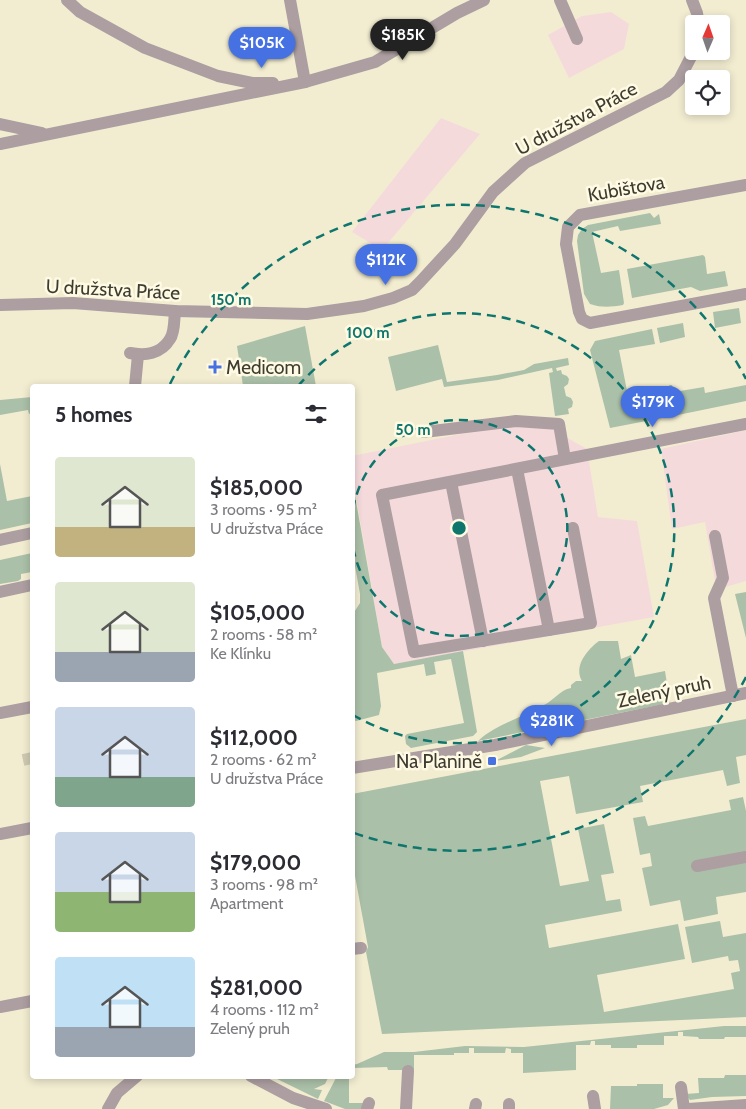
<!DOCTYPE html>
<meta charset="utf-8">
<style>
:root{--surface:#fff;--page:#f2f2f3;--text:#2b2b33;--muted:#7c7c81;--accent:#4671e3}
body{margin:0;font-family:Cabin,sans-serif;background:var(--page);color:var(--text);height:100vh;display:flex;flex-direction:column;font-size:19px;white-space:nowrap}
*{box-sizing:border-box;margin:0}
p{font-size:16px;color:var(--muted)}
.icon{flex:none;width:28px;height:28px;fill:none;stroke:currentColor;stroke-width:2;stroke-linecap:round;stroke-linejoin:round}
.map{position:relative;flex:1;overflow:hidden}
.details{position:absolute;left:30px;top:384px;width:325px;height:695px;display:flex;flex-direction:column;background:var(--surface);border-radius:5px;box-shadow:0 2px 8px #0003}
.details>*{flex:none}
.needle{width:32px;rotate:2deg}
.tools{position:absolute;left:685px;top:15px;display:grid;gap:10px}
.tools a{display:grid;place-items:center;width:45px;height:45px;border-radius:5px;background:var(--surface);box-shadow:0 2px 8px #0003;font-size:25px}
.price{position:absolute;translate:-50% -42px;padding:0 11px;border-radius:18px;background:var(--accent);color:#fff;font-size:16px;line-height:32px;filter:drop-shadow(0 1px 2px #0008)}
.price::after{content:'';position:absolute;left:50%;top:30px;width:15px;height:11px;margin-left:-8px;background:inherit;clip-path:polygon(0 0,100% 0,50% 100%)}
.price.selected{background:#222;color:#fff}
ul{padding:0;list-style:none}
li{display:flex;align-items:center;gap:15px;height:125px;padding:0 25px}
li span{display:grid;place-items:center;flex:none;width:140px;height:100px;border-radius:5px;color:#555}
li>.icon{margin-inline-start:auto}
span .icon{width:60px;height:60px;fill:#fffc;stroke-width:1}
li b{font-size:21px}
h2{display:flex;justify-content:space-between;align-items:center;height:60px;padding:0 25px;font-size:21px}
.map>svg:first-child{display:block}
.industrial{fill:#f5dadc}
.green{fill:#abc0a8}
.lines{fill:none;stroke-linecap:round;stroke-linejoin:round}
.minor-tunnel{stroke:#cecab1;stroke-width:12;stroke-dasharray:12 6;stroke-linecap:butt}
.minor{stroke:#ac9ea1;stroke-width:12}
.ring{fill:none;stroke:#0f766e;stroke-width:2.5;stroke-dasharray:9 6}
.poi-dot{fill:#4671e3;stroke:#fefae3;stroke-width:2}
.labels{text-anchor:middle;stroke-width:5;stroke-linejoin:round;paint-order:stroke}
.street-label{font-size:19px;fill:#3e3c31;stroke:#fefae3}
.poi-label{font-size:19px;fill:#3e3c31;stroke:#fefae3;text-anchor:start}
.centre{fill:#0f766e;stroke:#fefae3;stroke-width:2.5}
.ring-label{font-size:15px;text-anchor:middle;font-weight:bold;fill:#0f766e;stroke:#fefae3;stroke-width:5;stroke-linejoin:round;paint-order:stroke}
</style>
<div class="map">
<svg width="746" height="1109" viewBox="0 0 746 1109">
<rect width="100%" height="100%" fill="#f2edd1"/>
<g class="industrial">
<path d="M611 12 629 24 624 49 569 78 548 35 582 16Z"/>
<path d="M441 118 480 134 382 250 352 232Z"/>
<path d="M534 419 587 449 598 517 637 521 654 617 394 664 382 647 353 479 352 456Z"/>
<path d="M746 430V581L722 588 716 587 705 522 672 529 661 449Z"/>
</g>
<g class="green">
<path d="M650 213 654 218 659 214 661 224 620 231 618 226 592 232 601 273 619 270 624 303 623 305C611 307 602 308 590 304L584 294 577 241 578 235 582 229 588 225Z"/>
<path d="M703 255 705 257 707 274 725 271 728 286 700 291 691 287 632 298 627 269Z"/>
<path d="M739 308 741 323 715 328 713 312Z"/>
<path d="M683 323 685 337 660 343 657 328Z"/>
<path d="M305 326 316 386H243L237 346Z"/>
<path d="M652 329 655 344 619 350 629 401 658 396 657 387H660L662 396H664L667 417 610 428 590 350 595 341Z"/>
<path d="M438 345 447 382 497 375 524 370 534 364 568 358 569 365 556 368 557 371 561 370 562 374 567 376 569 379 568 384 564 387 566 396 571 398 573 402 572 407 568 409 569 414 555 416 549 373 553 372 552 368 498 380 444 387 442 379 396 391 388 357Z"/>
<path d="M669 385H672L674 392 704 387 705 393 746 385V401L673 416 669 394H671Z"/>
<path d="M32 397V413L29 414 28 410 0 415V400Z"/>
<path d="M0 464 7 501 32 496V523L0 530Z"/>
<path d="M352 479 382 647 394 664 463 651 477 732 473 736 411 748 406 744 405 736 407 734 464 723 451 659 434 662 436 674 426 676 424 664 377 673 381 706 379 715 356 721 353 720V614L360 603V594L353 555Z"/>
<path d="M32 553V572L21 574V579L18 581 0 584V560Z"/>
<path d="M746 592V638L735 594Z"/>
<path d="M599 641H618L621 659 631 655 635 677 665 671 670 703 478 741C497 723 523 718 544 705 554 700 560 690 571 688V685L576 681H582C573 666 588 649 599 641Z"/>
<path d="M746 719V755L736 757 740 783 727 786 723 770 640 786 643 802 576 814 569 776 540 781 560 886 589 881 578 829 604 824 614 873 601 875 606 901 620 899 622 911 545 925 549 948 678 924 685 959 597 975 604 1012 734 989 731 973 740 971 738 960 729 961 728 956 692 963 685 927 720 921 723 937 746 933V1017L382 1034 366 952 368 947 353 865 352 794Z"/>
<path d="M526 745 545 748 521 757 495 761Z"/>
<path d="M743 797 746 811V892L716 897 718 914 684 921 680 900 650 906 642 868 652 866 650 853 640 855 633 818 645 816 648 826 731 810 729 800Z"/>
<path d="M724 1026H746V1037H725L724 1039H699L698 1037 683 1036V1032H678V1036H664V1045H637V1048H611V1045H595V1041H591L590 1045H576V1070L523 1073V1053H511V1049L506 1048 505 1053H474V1048H469V1053H454V1055H414V1070H388L387 1067 353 1068 352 1065 357 1064 384 1052H414L465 1046 524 1047Z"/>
<path d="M725 1075H746V1096L712 1097 690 1100 685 1094 699 1093 698 1078H724Z"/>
<path d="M271 1076H288L289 1078 292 1076H329L325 1084 314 1089 322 1090 318 1099Z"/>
<path d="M337 1076H349V1103H365L363 1109H345L324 1101Z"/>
<path d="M637 1084H663V1098H674L668 1105 654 1109H610L611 1086H637Z"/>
</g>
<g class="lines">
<path class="minor-tunnel" d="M23 760 32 758"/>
<g class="minor">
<path d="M67 0 80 12 145 48 218 76 252 83H273"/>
<path d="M290 0 305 82"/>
<path d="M560 0 577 39"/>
<path d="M692 0 697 13 699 24"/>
<path d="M0 124 42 133"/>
<path d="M0 144 305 82 375 62 457 13 484 0"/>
<path d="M746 185 580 215 568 227 566 244 579 312 582 319 590 323 746 294"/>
<path d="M0 305 73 303 175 311 307 314 364 306 393 298 412 290 420 282 455 244 493 192 525 163 666 92 679 80 694 51"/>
<path d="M130 353C145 356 161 354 170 339 175 332 174 319 175 311"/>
<path d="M135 386 138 355"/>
<path d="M424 432 516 421 559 424 565 459"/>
<path d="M517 469 549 630"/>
<path d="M451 482 483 641"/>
<path d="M573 528 591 623 414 652 382 495 746 424"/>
<path d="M715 536 723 578 714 598 733 696"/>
<path d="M0 540 32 533"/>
<path d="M0 592 32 585"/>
<path d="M0 713 32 707"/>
<path d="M352 768 495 745 746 693"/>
<path d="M0 834 32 828"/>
<path d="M697 866 746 857"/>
<path d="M352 949 361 948"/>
<path d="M0 1007 32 1001"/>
<path d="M251 1076 293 1098 326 1109"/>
<path d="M681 1087 684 1109"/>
<path d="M593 1096 595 1109"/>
<path d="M509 1104V1109"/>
<path d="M108 1109 117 1093 137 1076"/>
<path d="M367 1109 369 1103"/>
<path d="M406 1109 408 1071"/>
<path d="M475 1109 476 1104"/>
<path d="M688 1109 746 1105"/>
</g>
</g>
<g class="ring">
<path d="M353 509A108 108 0 1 1 353 547"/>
<path d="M298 386A215 215 0 1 1 353 715"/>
<path d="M746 677A323 323 0 0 1 354 833M170 384A323 323 0 0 1 746 379"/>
</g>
<g class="poi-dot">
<path d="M212.5 359.5h5v5h5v5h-5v5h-5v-5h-5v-5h5z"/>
<rect x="487" y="756" width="10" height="10" rx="2.5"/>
</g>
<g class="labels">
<g class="street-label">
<text transform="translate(576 118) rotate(-28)" y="7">U družstva Práce</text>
<text transform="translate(626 188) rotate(-10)" y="7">Kubištova</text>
<text transform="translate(113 289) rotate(3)" y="7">U družstva Práce</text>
<text transform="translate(664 691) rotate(-12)" y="7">Zelený pruh</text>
</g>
<g class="poi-label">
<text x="226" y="374">Medicom</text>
<text x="482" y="768" text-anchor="end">Na Planině</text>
</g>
</g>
<circle cx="459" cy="528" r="8" class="centre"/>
<g class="ring-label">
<text x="231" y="305">150 m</text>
<text x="368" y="338">100 m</text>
<text x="413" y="435">50 m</text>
</g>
</svg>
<div class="tools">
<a><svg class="needle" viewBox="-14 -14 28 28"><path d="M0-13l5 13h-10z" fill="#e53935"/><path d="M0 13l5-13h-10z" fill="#7c7c81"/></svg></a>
<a><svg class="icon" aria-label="locate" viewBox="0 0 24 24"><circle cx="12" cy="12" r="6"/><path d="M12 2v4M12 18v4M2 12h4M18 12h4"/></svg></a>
</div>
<b class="price selected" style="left:403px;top:61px">$185K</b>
<b class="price" style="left:262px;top:69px">$105K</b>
<b class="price" style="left:386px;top:286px">$112K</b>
<b class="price" style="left:653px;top:428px">$179K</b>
<b class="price" style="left:552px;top:747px">$281K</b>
<section class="details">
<h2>5 homes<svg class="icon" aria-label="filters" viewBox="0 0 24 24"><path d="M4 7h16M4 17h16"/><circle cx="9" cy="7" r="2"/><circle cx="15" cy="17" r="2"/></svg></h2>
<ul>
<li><span style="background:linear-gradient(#dfe7d0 70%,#c2b280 0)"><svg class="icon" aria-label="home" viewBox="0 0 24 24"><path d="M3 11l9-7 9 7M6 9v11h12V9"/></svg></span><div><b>$185,000</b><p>3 rooms · 95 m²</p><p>U družstva Práce</p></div></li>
<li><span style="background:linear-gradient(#dfe7d0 70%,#9aa5b1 0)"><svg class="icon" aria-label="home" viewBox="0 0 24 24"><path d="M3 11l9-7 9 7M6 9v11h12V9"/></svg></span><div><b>$105,000</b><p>2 rooms · 58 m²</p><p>Ke Klínku</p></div></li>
<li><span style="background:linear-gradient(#c9d6e8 70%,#7fa58c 0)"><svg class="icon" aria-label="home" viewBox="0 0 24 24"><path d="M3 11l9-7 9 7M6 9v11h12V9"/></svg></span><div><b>$112,000</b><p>2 rooms · 62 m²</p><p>U družstva Práce</p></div></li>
<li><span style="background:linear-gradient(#c9d6e8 60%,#8fb573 0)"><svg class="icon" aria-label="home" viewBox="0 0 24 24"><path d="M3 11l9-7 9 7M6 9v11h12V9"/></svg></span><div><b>$179,000</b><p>3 rooms · 98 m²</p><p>Apartment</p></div></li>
<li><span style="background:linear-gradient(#bfe0f5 70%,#9aa5b1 0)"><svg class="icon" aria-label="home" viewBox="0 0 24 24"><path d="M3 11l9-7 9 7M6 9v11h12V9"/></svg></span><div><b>$281,000</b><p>4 rooms · 112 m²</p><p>Zelený pruh</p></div></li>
</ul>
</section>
</div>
